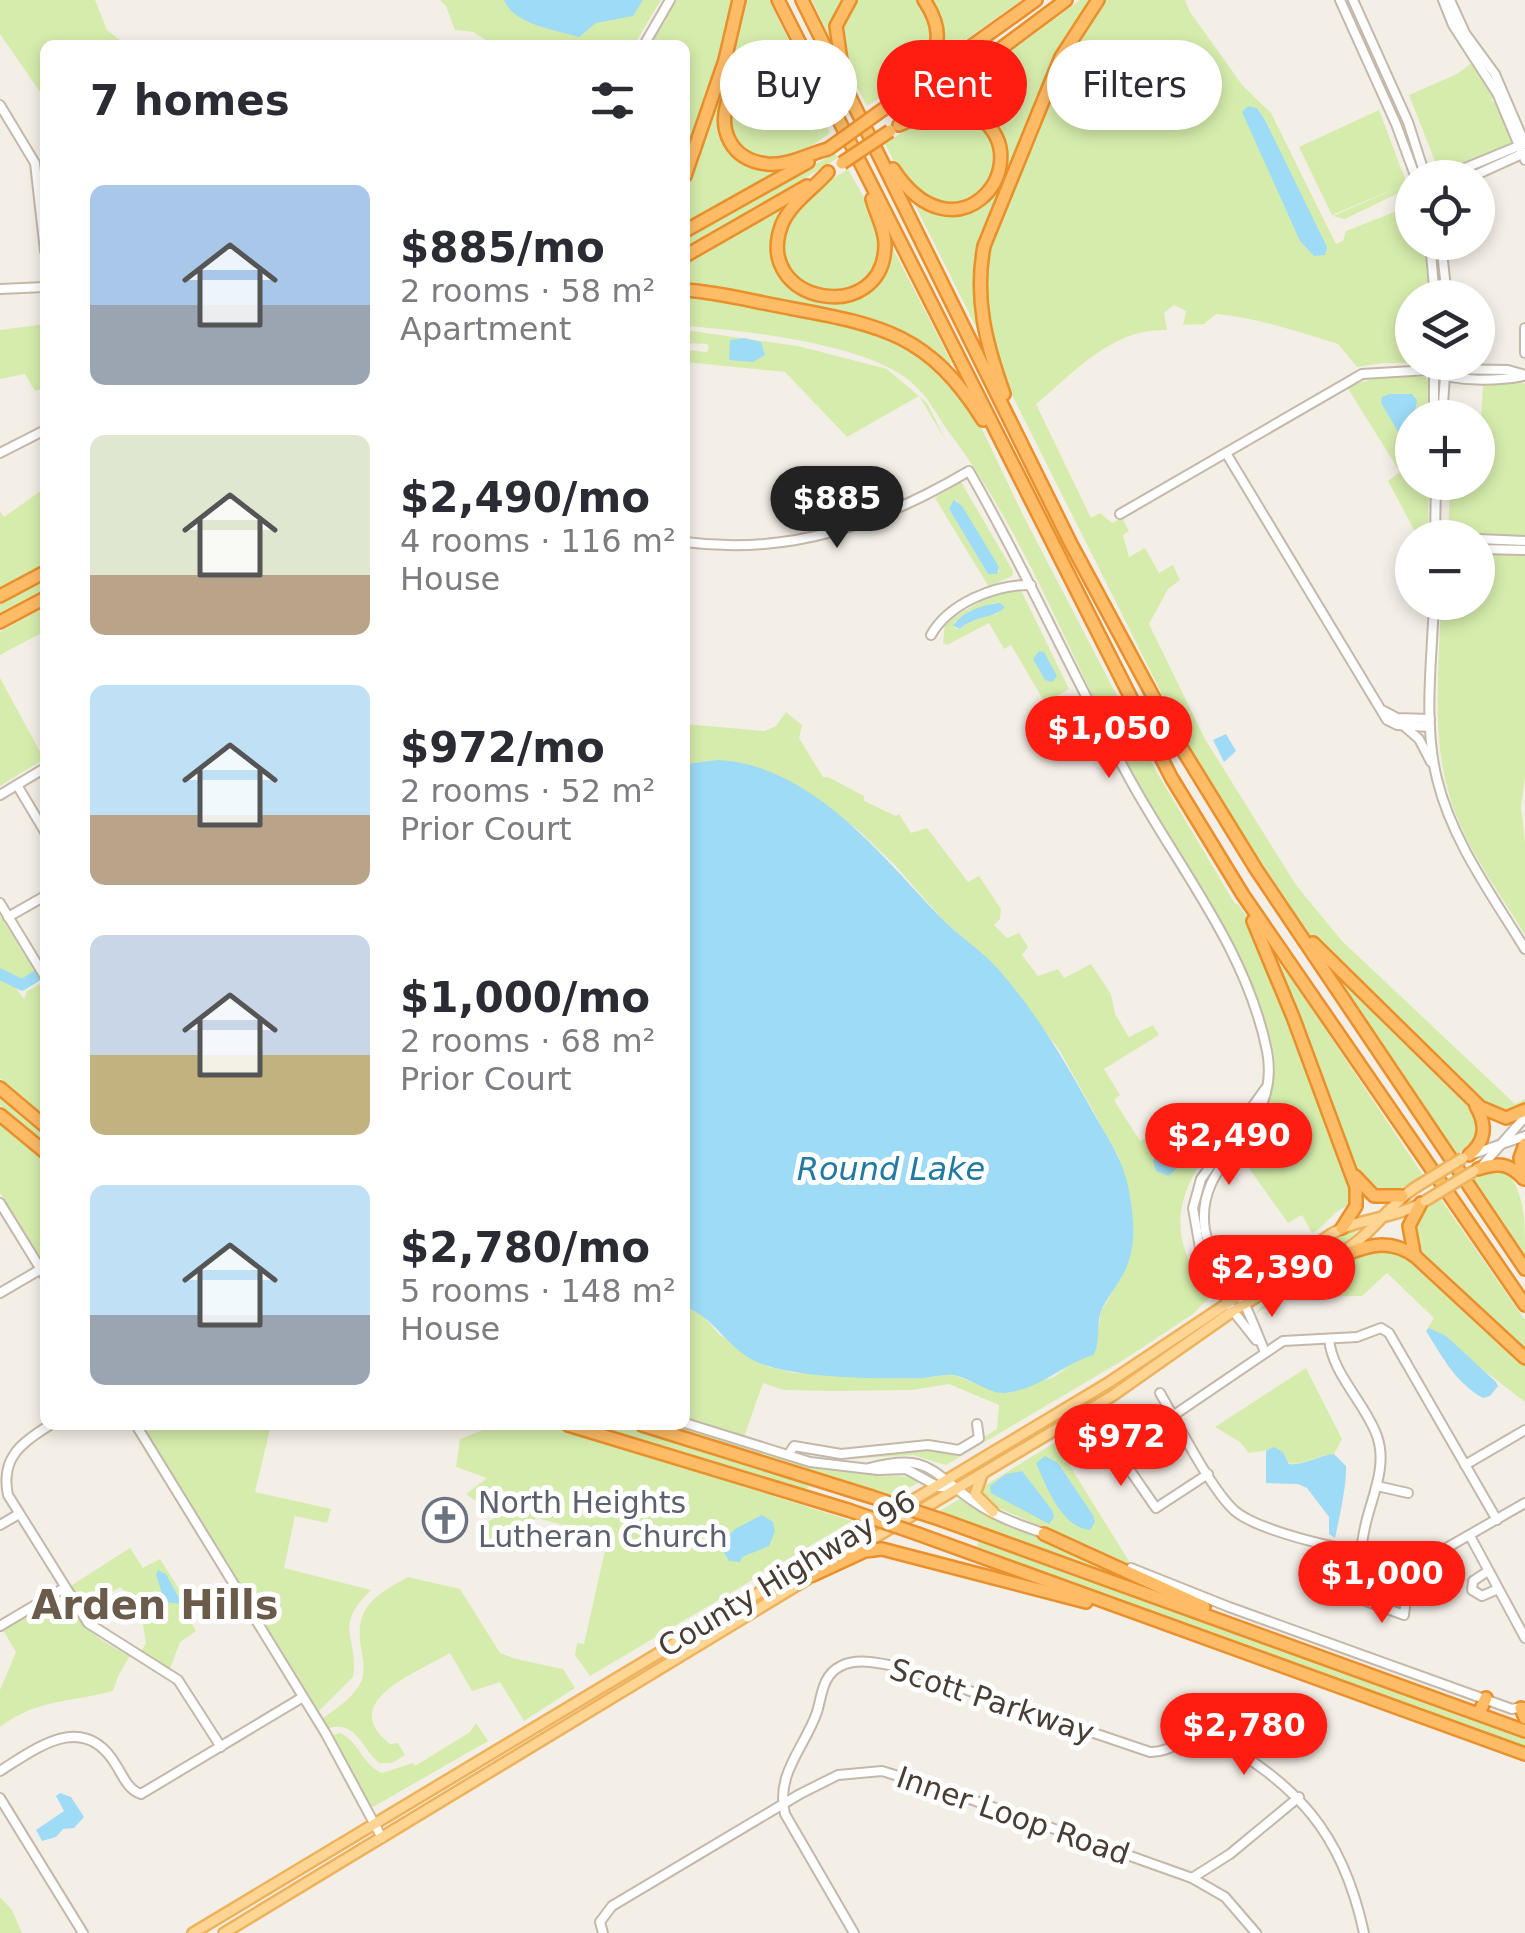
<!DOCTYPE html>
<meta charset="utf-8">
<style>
:root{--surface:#fff;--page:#f2f2f3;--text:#2b2b33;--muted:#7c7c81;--accent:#ff1d12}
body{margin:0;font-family:"DejaVu Sans",sans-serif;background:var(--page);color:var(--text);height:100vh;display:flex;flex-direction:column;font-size:38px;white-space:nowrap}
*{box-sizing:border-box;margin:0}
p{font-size:32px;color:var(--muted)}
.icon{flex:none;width:55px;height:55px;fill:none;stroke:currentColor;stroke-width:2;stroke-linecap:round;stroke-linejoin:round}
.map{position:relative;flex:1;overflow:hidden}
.panel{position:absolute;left:40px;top:40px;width:650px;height:1390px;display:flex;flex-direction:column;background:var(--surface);border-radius:15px;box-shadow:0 5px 15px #0003}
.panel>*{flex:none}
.guide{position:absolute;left:720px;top:40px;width:655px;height:90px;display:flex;gap:20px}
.buttons{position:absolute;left:1395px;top:160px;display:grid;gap:20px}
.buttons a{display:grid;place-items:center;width:100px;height:100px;border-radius:50%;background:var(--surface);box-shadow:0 5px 15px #0003;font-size:50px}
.price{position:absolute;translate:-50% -85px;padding:0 22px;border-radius:35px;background:var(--accent);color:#fff;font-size:32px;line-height:65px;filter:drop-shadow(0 2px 5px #0008)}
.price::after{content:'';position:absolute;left:50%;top:60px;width:30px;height:22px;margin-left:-15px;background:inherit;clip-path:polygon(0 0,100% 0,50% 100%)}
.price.active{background:#222;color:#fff}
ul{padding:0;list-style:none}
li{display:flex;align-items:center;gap:30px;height:250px;padding:0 50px}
li span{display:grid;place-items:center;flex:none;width:280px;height:200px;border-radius:15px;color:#555}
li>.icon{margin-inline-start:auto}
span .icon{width:120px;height:120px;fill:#fffc;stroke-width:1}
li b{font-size:42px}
h2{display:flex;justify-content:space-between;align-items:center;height:120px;padding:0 50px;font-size:42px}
.pill{padding:0 35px;border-radius:45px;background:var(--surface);box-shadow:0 5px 15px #0003;font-size:35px;line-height:90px}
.pill.active{background:var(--accent);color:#fff}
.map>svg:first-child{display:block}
.green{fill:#d6ecac;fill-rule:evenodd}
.water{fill:#9edbf6}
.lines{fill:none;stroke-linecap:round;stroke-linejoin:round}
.river{stroke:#9edbf6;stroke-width:11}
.minor-casing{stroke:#c4b8ab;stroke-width:12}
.major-casing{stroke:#edb25c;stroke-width:14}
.highway-casing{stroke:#e98f2b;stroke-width:16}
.minor{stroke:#fff;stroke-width:8}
.major{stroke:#ffd594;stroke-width:9}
.highway{stroke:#ffbc66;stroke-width:11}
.major-bridge-casing{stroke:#edb25c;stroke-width:14;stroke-linecap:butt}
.highway-bridge-casing{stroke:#e98f2b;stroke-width:16;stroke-linecap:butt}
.major-bridge{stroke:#ffd594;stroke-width:9}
.highway-bridge{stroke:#ffbc66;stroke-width:11}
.labels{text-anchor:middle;stroke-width:10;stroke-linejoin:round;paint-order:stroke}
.worship-label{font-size:30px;fill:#5b616d;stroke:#fff;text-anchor:start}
.street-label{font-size:30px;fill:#483e35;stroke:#fff}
.water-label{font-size:32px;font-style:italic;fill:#227aa2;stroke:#fff}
.district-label{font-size:40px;font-weight:bold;fill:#6b5b4b;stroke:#fff}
</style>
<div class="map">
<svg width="1525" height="1933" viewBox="0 0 1525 1933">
<rect width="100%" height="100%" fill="#f4efe6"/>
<g class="green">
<path d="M0 0H95L107 30 126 45H45V99L0 34Z"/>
<path d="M440 0H661L634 45H494L473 32 455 30 446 6Z"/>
<path d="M675 0H737L685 172V45H651Z"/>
<path d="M743 0H769L803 69 797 72 775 66 730 89V144L780 169 685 223V187L735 42Z"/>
<path d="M812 0H846L833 35 829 36Z"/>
<path d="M855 0H919C923 8 933 20 934 29 940 64 891 91 867 106 849 71 826 36 855 0Z"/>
<path d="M927 0H1021L933 63 938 52Z"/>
<path d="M1080 0H1095L1077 23 986 234 980 335 915 205 920 202 959 212 1001 174 989 122 942 106 941 103Z"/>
<path d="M1101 0H1185L1190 12 1243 86 1271 113 1336 244 1343 241 1346 231 1412 205V242L1424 243 1431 294 1429 297 1412 298V362L1421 363H1383L1357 367 1338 344C1298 332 1259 318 1216 314L1204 324 1183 325 1186 311 1174 305 1164 313 1167 330C1112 328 1076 371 1036 404L1091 518 1100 513 1112 523 1122 518 1129 531 1123 535 1129 557 1145 548 1159 573 1173 565 1180 580 1168 589 1149 624 1205 739 1296 885 1342 941 1515 1104 1525 1099V1106L1507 1112 1488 1109 1312 939 1294 912 1218 795 1176 722 999 369 986 324V255L1060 63ZM1248 106 1257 108 1265 120 1327 253 1288 214 1243 112Z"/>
<path d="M1454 31 1495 95 1491 100 1502 109 1513 139 1509 145 1440 174 1409 95 1457 74 1472 63 1458 44Z"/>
<path d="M770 73C813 83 813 97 830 133 814 144 794 161 774 161 741 162 715 120 736 92 745 80 757 77 770 73Z"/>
<path d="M1379 110 1407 184V189L1345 219 1333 216 1406 184 1332 215 1299 147Z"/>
<path d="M957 112C966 117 978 120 984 127 1004 149 998 189 970 201 962 205 948 204 939 205L903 179 885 144 922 119Z"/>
<path d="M835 153 838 158 685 251V240Z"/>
<path d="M848 169C857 187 871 206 877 225 888 259 869 287 836 292 834 292 821 294 820 294 787 286 775 247 788 218 799 196 829 182 848 169Z"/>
<path d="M789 205 776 253 805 294 864 291 891 245 952 363 946 366 909 338 685 287V265Z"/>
<path d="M685 293 871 328 929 358 972 408 1022 513 1156 771 1235 904H1238L1253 926 1352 1193 1351 1205C1334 1208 1328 1225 1312 1233L1302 1215 1288 1223 1236 1150C1258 1122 1279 1092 1274 1055 1272 1040 1266 1025 1261 1011 1234 922 1173 848 1129 766 1069 657 1025 533 951 435 937 416 929 397 910 381 867 344 742 330 685 326Z"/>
<path d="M45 324V388L35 391 25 374 0 379V330Z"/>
<path d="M685 330 798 346 887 369 927 403 946 441 919 396 847 437 785 372 685 362V350L707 352 709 347 707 344 685 343Z"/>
<path d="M1381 376 1425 377 1430 384V417H1416L1415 396 1381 401 1403 440 1412 439V482L1429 483 1428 537H1418L1388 481 1400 472 1347 387Z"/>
<path d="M1490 381H1525L1522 383 1525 384V776L1521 807 1525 842V935C1502 896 1472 857 1456 815 1429 747 1439 674 1441 603L1478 602V538L1448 537 1450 483 1478 482 1483 383Z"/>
<path d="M961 482 1013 571 1012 576 989 587 935 498ZM956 500 999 567V572L988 574 949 509Z"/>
<path d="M45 488V565L0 589V511L4 517Z"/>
<path d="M45 579V593L0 617V604Z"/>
<path d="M1019 586 1069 689 1045 703 1011 645 1004 649 989 623 947 645 943 643 945 622 999 591ZM994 603 1003 605 997 614 978 616 960 629 954 628V622Z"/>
<path d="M45 607V631L0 655V632Z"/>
<path d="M0 678 44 759 0 786Z"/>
<path d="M786 712 802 725 799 738 823 777H828L864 796V801L896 816 899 814 911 833 927 828 968 882 979 876 1001 909 1000 919 994 925 1007 938 1019 933 1028 947 1022 955 1038 976 1058 969 1064 978 1091 964 1111 994 1115 1014 1129 1037 1153 1025 1159 1035 1104 1069 1120 1095 1114 1100 1140 1141 1151 1135 1161 1152 1157 1154 1169 1176 1200 1144V1139L1208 1150C1170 1209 1172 1239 1209 1298L1193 1314 1125 1359 946 1465 913 1455 848 1459 928 1448 955 1455 997 1429 999 1405 949 1384 912 1390 835 1391 783 1390 763 1383 744 1437 685 1418V1307L699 1312 720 1335 769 1367 794 1373 924 1378 951 1374 1002 1393 1054 1377 1078 1359 1094 1355 1101 1311 1123 1274 1119 1158 1060 1051 995 966 943 920 894 864 858 830 801 789 717 760 685 764V724L765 731 776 726Z"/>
<path d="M0 915 39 978 31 984 20 982 15 987 24 999 27 991 40 984 45 988V1117L0 1078Z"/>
<path d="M1275 954 1423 1175 1393 1193 1373 1189 1358 1173 1273 956Z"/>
<path d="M1343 979 1471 1108C1484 1129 1477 1142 1456 1154L1339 982Z"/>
<path d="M0 1093 45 1132V1144L0 1105Z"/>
<path d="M0 1124 45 1162V1266L0 1193Z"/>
<path d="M1504 1169C1525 1191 1525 1220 1525 1255L1473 1178 1487 1171Z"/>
<path d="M1440 1198 1525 1320V1355L1416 1248C1411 1221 1418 1213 1440 1198Z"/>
<path d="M1362 1226 1346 1242 1290 1268 1335 1237Z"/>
<path d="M1386 1251 1403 1253 1481 1328 1525 1364V1402L1429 1328 1426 1331 1434 1318 1387 1273 1362 1296 1281 1297 1255 1314C1280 1282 1333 1269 1371 1252Z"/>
<path d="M1306 1368 1342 1439 1334 1454C1318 1455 1304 1466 1289 1463 1279 1443 1269 1451 1249 1453L1240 1442 1215 1427Z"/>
<path d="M142 1425H271L255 1492 331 1509 327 1523 295 1516 284 1568 371 1590C332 1628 359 1635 353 1677L319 1711Z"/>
<path d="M478 1425H549L852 1521 590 1676 575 1655 577 1643 584 1644 608 1537 537 1518 498 1541 491 1540 483 1529 485 1524 515 1504 500 1486 489 1501 474 1500 466 1494 487 1478 456 1467 460 1439 488 1428Z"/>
<path d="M590 1425H622L806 1482 809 1486 806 1490 801 1489Z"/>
<path d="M664 1425H675L810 1466 876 1475 914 1477 918 1483 893 1496Z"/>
<path d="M1070 1433 1058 1447 1132 1566 994 1506 982 1496 981 1491 986 1485ZM1036 1463H1058L1093 1515 1053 1497Z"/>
<path d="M960 1499 983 1513 1135 1580 1134 1582 939 1511Z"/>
<path d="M979 1540 1525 1737V1747L977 1547Z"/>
<path d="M130 1548 143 1568 160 1559 191 1608 186 1614 196 1631 180 1642 170 1669 141 1652 146 1643 143 1625 151 1613 120 1587 83 1609 69 1587Z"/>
<path d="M408 1577 460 1589 500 1653 516 1659 563 1669 575 1688 524 1721 500 1682 472 1691 450 1653C417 1673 336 1701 390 1744L398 1743 405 1755 392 1763H379C361 1748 357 1721 329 1728L323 1718C337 1708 356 1696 362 1679 365 1669 363 1658 361 1648 354 1607 375 1595 408 1577Z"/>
<path d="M59 1597C71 1602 76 1617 87 1628 99 1640 115 1648 130 1656L119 1674 113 1691C69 1703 39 1698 0 1727V1690L16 1652 3 1630Z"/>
<path d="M476 1723 488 1741 373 1807 369 1804 333 1735 340 1733C359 1741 362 1765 382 1773L413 1763 415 1766 470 1732Z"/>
<path d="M0 1897 12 1910 22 1933H0Z"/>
</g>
<g class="water">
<path d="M504 0H643L633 16 596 23 579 37C556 30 514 25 504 0Z"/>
<path d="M1248 106 1257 108 1265 120 1327 247 1325 255 1314 256 1300 241 1242 112Z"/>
<path d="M744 338 761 342 765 355 753 362 729 360 730 340Z"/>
<path d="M1389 394H1412L1417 400 1410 441 1403 440 1381 403 1382 397Z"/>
<path d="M954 500 962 506 999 567 997 574H988L949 509Z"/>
<path d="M1000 603 1005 607C994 619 975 615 960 629L953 626C961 613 983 604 1000 603Z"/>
<path d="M1039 651 1044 652 1057 676 1052 682 1045 680 1033 659Z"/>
<path d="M1226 734 1236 751 1224 762 1213 740Z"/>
<path d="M717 760C811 764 881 855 941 918 959 936 981 950 998 969 1037 1013 1066 1063 1094 1114 1108 1138 1124 1162 1129 1190 1134 1221 1138 1250 1121 1278 1115 1289 1106 1299 1101 1311 1096 1326 1101 1338 1094 1355 1064 1363 1040 1390 1004 1393 991 1394 969 1378 954 1375 944 1374 934 1377 924 1378 880 1379 794 1379 757 1362 728 1350 714 1316 685 1307V764Z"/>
<path d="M1190 1136 1200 1139 1197 1148 1169 1176 1156 1171 1153 1160 1157 1154Z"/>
<path d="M1429 1328 1446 1336 1496 1382 1498 1386 1490 1396 1483 1398C1455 1382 1443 1358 1426 1331Z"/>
<path d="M1274 1447 1283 1452 1289 1464C1304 1466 1319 1455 1334 1454L1346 1466C1347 1484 1339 1520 1335 1538L1329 1534V1517L1307 1488 1298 1484 1266 1483V1451Z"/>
<path d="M1045 1456 1058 1463 1093 1515 1095 1522 1090 1530C1062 1528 1046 1486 1036 1463Z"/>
<path d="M1022 1471 1052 1510 1054 1517 1049 1524 991 1493 990 1486 1006 1474Z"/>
<path d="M762 1515 773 1522 775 1531 769 1546 742 1557 740 1562 729 1561 720 1545 735 1529Z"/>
<path d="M158 1570 166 1574 182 1604 165 1602 156 1575Z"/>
<path d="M60 1793 71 1797 84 1817 74 1828 63 1829 56 1837 42 1841 36 1830 64 1811 56 1796Z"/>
</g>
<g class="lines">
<path class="river" d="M0 974 22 985 38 975"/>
<defs>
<g id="minor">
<path d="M1340 0 1396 124 1416 178"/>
<path d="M1353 0 1408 122 1426 178"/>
<path d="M1443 0 1453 25 1497 93 1525 160"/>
<path d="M1450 0 1465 33 1495 74 1525 144"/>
<path d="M644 45 670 0"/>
<path d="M0 105 35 163 45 251"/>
<path d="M1441 178 1521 145"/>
<path d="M1469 178 1524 153"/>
<path d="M1430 242 1435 298"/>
<path d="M1441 242 1447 298"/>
<path d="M0 289 45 287"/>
<path d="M1525 328V353"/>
<path d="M1434 372C1457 382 1498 381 1523 376"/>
<path d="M1434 418V362"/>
<path d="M1442 418 1446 362"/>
<path d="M0 453 45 430"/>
<path d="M1226 453 1387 720 1397 725 1430 727"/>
<path d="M1120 514 1362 374 1446 369 1508 370 1525 375"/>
<path d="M1435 538 1436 482"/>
<path d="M1478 539 1525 541"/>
<path d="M685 542C791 556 879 524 969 471 1026 570 1072 674 1127 774 1176 865 1246 947 1267 1051 1283 1134 1193 1155 1205 1230 1210 1257 1231 1279 1244 1303 1252 1319 1258 1336 1265 1352"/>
<path d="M1478 549 1525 550"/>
<path d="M1434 602C1432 660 1423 722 1437 779 1452 841 1492 895 1525 949"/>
<path d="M931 635C949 603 996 584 1031 585"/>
<path d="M1384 711 1397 718 1430 719"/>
<path d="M1404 726 1419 739 1431 762"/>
<path d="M17 785 45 832"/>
<path d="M0 795 45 768"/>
<path d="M0 903 45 977"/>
<path d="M8 917 45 896"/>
<path d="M1473 1154 1525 1136"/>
<path d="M1482 1166 1525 1117"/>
<path d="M0 1203 45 1276"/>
<path d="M0 1293 41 1269"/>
<path d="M1329 1339C1332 1374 1366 1404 1377 1436 1388 1467 1371 1498 1365 1527 1360 1550 1358 1574 1355 1597L1404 1615 1411 1558"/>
<path d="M1256 1340 1233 1311 1200 1248 1193 1208 1201 1179 1265 1089"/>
<path d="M1160 1393C1177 1422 1211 1490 1235 1511 1264 1536 1390 1562 1429 1558L1525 1503"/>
<path d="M685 1423 810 1462 878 1470 906 1469 939 1487 956 1488"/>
<path d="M50 1425C22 1442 0 1458 8 1495L88 1623 178 1680 221 1747"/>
<path d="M136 1425 326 1734 382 1838"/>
<path d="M788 1455 794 1446 841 1454 928 1445 959 1450 979 1438 977 1424"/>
<path d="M1465 1465 1525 1430"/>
<path d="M869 1468C930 1452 930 1472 976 1503 996 1517 1025 1527 1049 1535"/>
<path d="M1208 1474 1156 1508 1118 1453 1283 1341 1357 1337 1381 1328 1389 1333 1497 1520"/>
<path d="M1377 1486 1408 1493"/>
<path d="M0 1525 19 1514"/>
<path d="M1470 1536 1525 1638"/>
<path d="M1131 1568 1229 1607 1512 1709 1522 1707"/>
<path d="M1488 1571 1473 1581 1472 1590 1482 1596 1498 1589"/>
<path d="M0 1626 64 1588"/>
<path d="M0 1771C38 1747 84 1711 116 1765 123 1776 128 1790 141 1794L303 1697"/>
<path d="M0 1798 83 1933"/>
<path d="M1192 1878 1225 1897 1256 1933"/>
<path d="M603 1933 600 1922 612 1906 800 1794 838 1775 882 1771 956 1794 1192 1878 1230 1854 1299 1797"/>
<path d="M854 1933 785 1814C775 1774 805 1747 817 1712 822 1696 822 1675 841 1666 858 1657 885 1664 902 1668L1150 1752C1171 1753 1187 1734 1208 1734 1297 1784 1342 1831 1364 1933"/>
</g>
<g id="major">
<path d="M1343 1251C1372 1235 1388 1205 1416 1187"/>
<path d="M982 1475 975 1494 993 1512"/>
<path d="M849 1553 1112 1396 1233 1311 1302 1270"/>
<path d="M193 1933 1108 1383 1333 1233C1360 1218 1391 1219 1418 1205"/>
<path d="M224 1933 819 1572"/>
</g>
<g id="highway">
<path d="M778 0 1171 777 1243 895 1525 1305"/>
<path d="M802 0 1071 544 1176 739 1256 869 1525 1269"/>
<path d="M842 68 836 26 850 0"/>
<path d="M911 84C937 55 948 35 924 0"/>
<path d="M827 103C816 93 805 80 791 73 727 43 692 155 767 164 789 166 808 154 828 149"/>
<path d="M878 113 1036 0"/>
<path d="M909 117 1066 0"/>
<path d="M893 169C955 263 1034 170 986 123 974 112 959 108 943 110 928 112 913 119 899 125"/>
<path d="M828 172C813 189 791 203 782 224 751 304 885 328 885 244 885 229 876 214 872 199"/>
<path d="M685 176 725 60 739 0"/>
<path d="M685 231 808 162"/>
<path d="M685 256 807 186"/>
<path d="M685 290C718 292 751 301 784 307 880 325 928 332 983 420"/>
<path d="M1004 394C986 344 974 299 984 246L1061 57 1098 0"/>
<path d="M0 596 45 572"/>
<path d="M0 622 45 598"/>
<path d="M1253 921 1293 1017 1356 1187V1206L1342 1228"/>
<path d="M1313 943 1480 1107 1506 1118 1525 1110"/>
<path d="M0 1088 45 1126"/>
<path d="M0 1115 45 1152"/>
<path d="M1469 1155C1486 1141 1487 1125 1476 1106"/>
<path d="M1478 1169C1498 1162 1509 1163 1524 1179"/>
<path d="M1355 1176 1374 1196H1402"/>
<path d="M1523 1178 1520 1158 1525 1144"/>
<path d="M1414 1253 1409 1226 1421 1203"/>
<path d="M1300 1271C1342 1262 1376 1227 1416 1257L1525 1358"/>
<path d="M568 1425 848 1510"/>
<path d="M642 1425 872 1497"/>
<path d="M942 1520 1525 1731"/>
<path d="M918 1534 1525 1754"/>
<path d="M1044 1534 1204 1607"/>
<path d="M813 1575 865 1551 882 1549 1086 1602"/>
<path d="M1521 1708 1525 1718"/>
<path d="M1479 1713 1486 1698"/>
</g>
</defs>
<use href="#minor" class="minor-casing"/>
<use href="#major" class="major-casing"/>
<use href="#highway" class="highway-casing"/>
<use href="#minor" class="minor"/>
<use href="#major" class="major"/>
<use href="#highway" class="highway"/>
<defs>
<g id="major-bridge">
<path d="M1416 1187 1463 1158"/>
<path d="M1425 1201 1474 1171"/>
</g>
<g id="highway-bridge">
<path d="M828 149 878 113"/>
<path d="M842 163 890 131"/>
<path d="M872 1497 942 1520"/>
<path d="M848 1510 918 1534"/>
</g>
</defs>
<use href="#major-bridge" class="major-bridge-casing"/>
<use href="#highway-bridge" class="highway-bridge-casing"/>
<use href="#major-bridge" class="major-bridge"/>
<use href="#highway-bridge" class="highway-bridge"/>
</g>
<defs>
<symbol id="church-ring" viewBox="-11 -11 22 22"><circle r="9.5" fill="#fff" stroke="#6b7280" stroke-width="1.5"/><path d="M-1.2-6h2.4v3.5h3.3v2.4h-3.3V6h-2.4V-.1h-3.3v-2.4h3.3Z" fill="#6b7280"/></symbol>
</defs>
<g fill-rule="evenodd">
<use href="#church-ring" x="420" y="1495" width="50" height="50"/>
</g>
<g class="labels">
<g class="worship-label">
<text x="478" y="1513">North Heights<tspan x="478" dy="34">Lutheran Church</tspan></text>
</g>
<g class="street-label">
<text transform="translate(787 1574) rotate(-31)" y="10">County Highway 96</text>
<text transform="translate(992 1701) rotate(18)" y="10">Scott Parkway</text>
<text transform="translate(1013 1816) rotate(19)" y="10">Inner Loop Road</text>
</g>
<g class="water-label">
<text x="891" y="1180">Round Lake</text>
</g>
<g class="district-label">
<text x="155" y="1619">Arden Hills</text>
</g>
</g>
</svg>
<div class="buttons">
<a><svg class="icon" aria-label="locate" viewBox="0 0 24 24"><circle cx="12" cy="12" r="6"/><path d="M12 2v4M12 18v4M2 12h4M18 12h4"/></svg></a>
<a><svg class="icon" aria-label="layers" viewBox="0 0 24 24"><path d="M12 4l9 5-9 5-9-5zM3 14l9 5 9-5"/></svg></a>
<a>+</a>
<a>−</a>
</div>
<b class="price active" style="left:837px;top:551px">$885</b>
<b class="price" style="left:1109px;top:781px">$1,050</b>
<b class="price" style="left:1229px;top:1188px">$2,490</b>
<b class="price" style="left:1272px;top:1320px">$2,390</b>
<b class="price" style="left:1121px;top:1489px">$972</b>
<b class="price" style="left:1382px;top:1626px">$1,000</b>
<b class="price" style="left:1244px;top:1778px">$2,780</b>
<div class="guide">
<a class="pill">Buy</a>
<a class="pill active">Rent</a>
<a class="pill">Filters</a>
</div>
<section class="panel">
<h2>7 homes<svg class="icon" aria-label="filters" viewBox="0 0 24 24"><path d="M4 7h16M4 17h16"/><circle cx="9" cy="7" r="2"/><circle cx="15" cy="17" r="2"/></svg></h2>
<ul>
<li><span style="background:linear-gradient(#a9c7e8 60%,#9aa5b1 0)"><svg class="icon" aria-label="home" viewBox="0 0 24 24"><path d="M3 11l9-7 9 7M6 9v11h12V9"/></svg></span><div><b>$885/mo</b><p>2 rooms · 58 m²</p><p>Apartment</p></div></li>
<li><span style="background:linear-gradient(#dfe7d0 70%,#b9a48a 0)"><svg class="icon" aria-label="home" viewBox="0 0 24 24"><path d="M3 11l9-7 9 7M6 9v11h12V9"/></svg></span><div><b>$2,490/mo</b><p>4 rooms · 116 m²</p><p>House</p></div></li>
<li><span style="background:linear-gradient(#bfe0f5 65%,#b9a48a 0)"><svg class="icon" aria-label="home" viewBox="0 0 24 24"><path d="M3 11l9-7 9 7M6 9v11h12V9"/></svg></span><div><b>$972/mo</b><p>2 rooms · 52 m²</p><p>Prior Court</p></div></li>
<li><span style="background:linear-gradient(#c9d6e8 60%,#c2b280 0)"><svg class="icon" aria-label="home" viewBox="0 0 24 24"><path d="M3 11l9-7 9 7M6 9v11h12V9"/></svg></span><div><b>$1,000/mo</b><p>2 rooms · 68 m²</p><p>Prior Court</p></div></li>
<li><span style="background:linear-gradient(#bfe0f5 65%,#9aa5b1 0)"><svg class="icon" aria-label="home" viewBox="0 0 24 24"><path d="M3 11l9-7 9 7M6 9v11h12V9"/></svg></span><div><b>$2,780/mo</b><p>5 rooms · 148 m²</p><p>House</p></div></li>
</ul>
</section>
</div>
